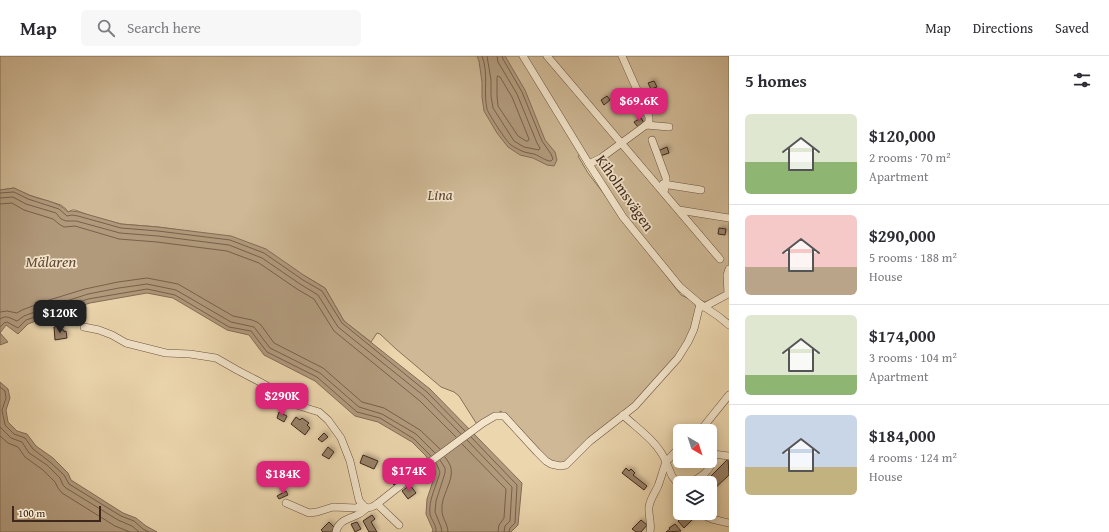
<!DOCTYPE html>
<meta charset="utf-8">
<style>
:root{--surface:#fff;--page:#f7f7f7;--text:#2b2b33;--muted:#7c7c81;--line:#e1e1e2;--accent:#db2777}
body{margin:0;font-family:"Gentium Book Plus",serif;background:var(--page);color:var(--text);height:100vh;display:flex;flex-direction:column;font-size:15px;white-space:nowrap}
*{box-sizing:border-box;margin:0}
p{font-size:13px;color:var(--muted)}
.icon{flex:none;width:22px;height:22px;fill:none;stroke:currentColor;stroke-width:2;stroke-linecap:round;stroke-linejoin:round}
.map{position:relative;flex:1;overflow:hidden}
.drawer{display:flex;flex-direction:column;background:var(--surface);width:380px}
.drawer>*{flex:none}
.needle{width:26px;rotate:141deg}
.fabs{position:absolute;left:673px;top:368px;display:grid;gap:8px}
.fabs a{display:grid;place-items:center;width:44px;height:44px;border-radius:6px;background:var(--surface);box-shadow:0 2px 10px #0003;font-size:20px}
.scale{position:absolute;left:12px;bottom:10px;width:89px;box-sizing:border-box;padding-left:4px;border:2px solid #3e271c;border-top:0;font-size:11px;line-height:14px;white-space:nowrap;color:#3e271c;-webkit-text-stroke:3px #f3e4ca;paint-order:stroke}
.price{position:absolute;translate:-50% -34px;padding:0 9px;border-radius:8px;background:var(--accent);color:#fff;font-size:13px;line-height:26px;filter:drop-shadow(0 1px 2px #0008)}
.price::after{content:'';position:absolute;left:50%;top:24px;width:12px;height:9px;margin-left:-6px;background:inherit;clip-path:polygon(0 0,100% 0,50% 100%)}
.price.active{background:#222;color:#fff}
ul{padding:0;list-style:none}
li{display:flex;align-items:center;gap:12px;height:100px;padding:0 16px}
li+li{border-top:1px solid var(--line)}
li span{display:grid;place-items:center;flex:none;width:112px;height:80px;border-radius:6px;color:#555}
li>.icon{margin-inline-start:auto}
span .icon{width:48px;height:48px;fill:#fffc;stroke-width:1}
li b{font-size:17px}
h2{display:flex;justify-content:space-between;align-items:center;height:48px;padding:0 16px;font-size:17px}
header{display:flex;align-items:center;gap:24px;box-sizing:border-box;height:56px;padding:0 20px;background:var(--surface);border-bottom:1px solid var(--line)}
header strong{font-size:19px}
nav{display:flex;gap:22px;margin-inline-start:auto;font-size:14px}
.search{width:280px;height:36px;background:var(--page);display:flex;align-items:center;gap:10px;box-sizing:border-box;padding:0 14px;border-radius:6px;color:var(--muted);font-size:15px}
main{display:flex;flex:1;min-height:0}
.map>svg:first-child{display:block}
.green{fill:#ceb895;stroke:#867058}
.water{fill:#b19a7c;stroke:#836c56}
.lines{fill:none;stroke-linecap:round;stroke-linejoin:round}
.shore{stroke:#78604c;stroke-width:1}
.building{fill:#988268;stroke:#3e271c;filter:url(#shadow)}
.minor-casing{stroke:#6a5340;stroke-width:8}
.minor{stroke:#f3e4ca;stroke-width:7}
.labels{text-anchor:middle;stroke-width:3.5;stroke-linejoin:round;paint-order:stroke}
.street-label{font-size:15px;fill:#3e271c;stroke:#f3e4ca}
.park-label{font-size:15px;font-style:italic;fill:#5b4434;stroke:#f3e4ca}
.water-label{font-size:16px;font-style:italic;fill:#604a39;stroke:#f3e4ca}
</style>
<header>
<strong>Map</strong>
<div class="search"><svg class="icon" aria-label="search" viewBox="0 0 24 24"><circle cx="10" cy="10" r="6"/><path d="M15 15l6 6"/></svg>Search here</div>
<nav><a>Map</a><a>Directions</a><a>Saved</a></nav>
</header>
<main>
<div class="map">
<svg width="729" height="476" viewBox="0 0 729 476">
<defs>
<filter id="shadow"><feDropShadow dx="2" dy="-2" stdDeviation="2" flood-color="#0004"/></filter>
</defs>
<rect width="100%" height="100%" fill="#ecd6ae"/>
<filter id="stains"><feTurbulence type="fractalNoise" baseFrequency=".005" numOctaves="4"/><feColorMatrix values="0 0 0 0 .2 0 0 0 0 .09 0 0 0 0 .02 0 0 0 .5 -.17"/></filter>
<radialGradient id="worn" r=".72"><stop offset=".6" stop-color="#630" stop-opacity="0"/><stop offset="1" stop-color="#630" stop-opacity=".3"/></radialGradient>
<path class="green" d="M0 0H729V240L704 246 690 238 625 159 584 97 578 100 588 117 681 239 700 248 688 286 635 350 566 409 551 408 504 360 501 355 478 370 459 340 454 336 441 331 396 293 380 278 377 277 371 286 344 265 325 232 305 220 195 176 158 171 121 168 91 160 75 154H72L68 156 66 153 61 149 29 139 14 132 0 134Z"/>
<g class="water">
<path d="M477 0H505L525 34 545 84 555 96 557 104 554 110 547 109 533 102 520 99 508 91 497 77 484 55 482 41V26L479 5Z"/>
<path d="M14 132C19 134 24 137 29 139 43 145 56 144 68 156L71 155 79 156 121 168 158 171 231 180 266 193 305 220 325 232 344 265 430 333 522 427 518 469 511 476H432L433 474 426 458 427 443 436 416 426 400 412 386 378 366 355 360 315 325 264 299 249 279 227 274 173 242 147 237 90 247 51 259 28 268 18 278 6 269 0 277 8 286 0 289V134Z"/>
<path d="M0 326 8 333 10 342 6 354 8 366 17 375 27 378 36 390 53 402 68 417 71 424 123 457 136 462 146 470 157 476H0Z"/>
</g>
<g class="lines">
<g class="shore">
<path d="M482 0C489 17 483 36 487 53 489 59 506 85 511 89 514 91 519 94 522 95 526 97 530 97 534 98 540 100 545 105 551 105L553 103 551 98 542 85 522 36 503 3 502 0"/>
<path d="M487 0 491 24V40L493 52 514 85 524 91 539 94 540 92 537 87 517 38 498 6 497 0"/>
<path d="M498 20 500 21 512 41 529 83 528 85H526L518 80 498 50 497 40V22Z"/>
<path d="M0 137 14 136 28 143 59 153 67 160 72 159 78 160 121 172 158 175 230 184 264 197 303 224 322 235 342 267 427 336 465 375"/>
<path d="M0 142 13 141 26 148 56 157 61 163 66 165H76L120 177 158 180 229 189 262 202 300 228 318 239 338 271 424 340 461 378"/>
<path d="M0 148 12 147 24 154 53 163 59 168 64 171 75 170 119 183 157 186 227 195 259 207 297 233 314 243 334 275 420 345 456 381"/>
<path d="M0 256 7 255 17 257 22 254 46 245 85 233 118 226 147 222 178 228 233 260 252 264 257 266 261 269 274 287 323 312 362 346 384 352 420 374 440 393"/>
<path d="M0 263C7 258 11 263 17 265L24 260 48 251 88 238 119 232 147 228 176 234 231 266 254 271 270 292 320 317 359 351 382 358 416 378 435 397"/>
<path d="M0 271 4 267 7 266 18 272 26 264 88 243 147 233 175 239 229 271 251 275 267 296 317 321 357 356 380 362 414 383 431 400"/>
<path d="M0 331 5 335 6 342 2 354 5 369 14 378 25 382 33 393 50 406 64 419 69 428 121 460 134 465 143 473 149 476"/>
<path d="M0 371 11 382 22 386 29 397 47 409 60 422 63 429 66 432 118 464 132 470 139 476"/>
<path d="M0 380 8 387 18 391 25 401 43 414 55 426 58 432 62 437 115 470 130 476"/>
<path d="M471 381 517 429 515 467 510 472 509 476"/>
<path d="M467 384 512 431 510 465 505 470 504 476"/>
<path d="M462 388 506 433 504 462 499 469 498 476"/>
<path d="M445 401C447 404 450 408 451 412 454 425 440 441 442 455 442 462 448 468 448 476"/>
<path d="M440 404 445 412V417L436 445 435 456 441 471 442 476"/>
<path d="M436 407 440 416C437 429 428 444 430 458 431 464 437 469 436 476"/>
</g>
</g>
<g class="building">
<path d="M654 25 657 31 651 33 648 27Z"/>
<path d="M657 34 660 39 654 42 652 37Z"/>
<path d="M607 40 610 44 604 49 601 44Z"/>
<path d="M663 45 665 49 657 53 655 49Z"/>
<path d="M641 62 644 67 638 71 634 66Z"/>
<path d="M667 91 669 97 660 100 658 95Z"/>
<path d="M719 172 726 173 725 179 718 178Z"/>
<path d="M59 270 60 274H64V276L66 275 67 282 55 284 54 271Z"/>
<path d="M279 356 287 360 284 366 277 362Z"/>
<path d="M296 361 300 364 302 362 309 367 307 369 310 372 305 379 291 368Z"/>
<path d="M324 377 328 381 322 386 318 383Z"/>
<path d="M328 391 334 396 329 403 322 399Z"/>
<path d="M363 399 378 405 374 413 360 407Z"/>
<path d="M728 403 729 419 713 434 710 431V427L705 426Z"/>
<path d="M394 407 401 413 396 419 389 412Z"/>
<path d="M626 412 629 415 631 413 635 417 633 419 647 430 644 434 622 417Z"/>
<path d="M393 419 398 426 394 429 388 423Z"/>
<path d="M410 429 416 437 408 443 402 435Z"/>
<path d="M286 435 288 439 279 443 277 440Z"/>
<path d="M686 457H689L694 462 684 472 678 465Z"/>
<path d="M372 459 375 463 371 466 377 476H369L363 465Z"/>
<path d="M641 464 647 469 641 476H636L632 473Z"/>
<path d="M329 466 335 472 332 474 333 475 332 476H323L321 474Z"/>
<path d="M357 466 361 473 355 476 351 468Z"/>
<path d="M675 468 681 475 666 476 670 473 669 472Z"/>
</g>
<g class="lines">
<defs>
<g id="minor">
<path d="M523 0 589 108 623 161 680 231 700 248 718 260 729 269"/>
<path d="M547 0 720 203"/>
<path d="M622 0 649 61V66L646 69"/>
<path d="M652 84 666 122V128L664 136"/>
<path d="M589 108 601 102 646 69 669 71"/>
<path d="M663 128 701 134"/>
<path d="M679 154 729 162"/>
<path d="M704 251 728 238 727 219 729 213"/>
<path d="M84 271 99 274 112 279 126 287 166 297 190 298 216 302 237 314 260 326 274 334 293 348 319 356 328 364 341 382 350 405 359 444C365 453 368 454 377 448L430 406 483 367 495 360H504L537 396 546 405 551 408 560 410 566 409 590 385 635 350 678 302 688 286 694 273 700 248"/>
<path d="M623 359C639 374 658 386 666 406 663 414 661 422 658 430 655 437 650 443 649 451 648 459 652 467 650 476"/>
<path d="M700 375 729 339"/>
<path d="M680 391 666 406 672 420 680 431"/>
<path d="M713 398 729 400"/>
<path d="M689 427C704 420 718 410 710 392"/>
<path d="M286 447 309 457 317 456 333 451 356 452 363 449"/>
<path d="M377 448 399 469"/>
<path d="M699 457 712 463 729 467"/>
<path d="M336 476C338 464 350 463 359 458 362 457 364 454 367 452"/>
</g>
</defs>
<use href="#minor" class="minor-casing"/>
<use href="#minor" class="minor"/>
</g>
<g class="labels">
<g class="street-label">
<text transform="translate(625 137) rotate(55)" y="5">Kiholmsvägen</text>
</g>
<g class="park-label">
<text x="440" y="144">Lina</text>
</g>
<g class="water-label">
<text x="51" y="211">Mälaren</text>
</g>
</g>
<rect width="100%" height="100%" filter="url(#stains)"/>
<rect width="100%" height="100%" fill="url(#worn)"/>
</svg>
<div class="fabs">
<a><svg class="needle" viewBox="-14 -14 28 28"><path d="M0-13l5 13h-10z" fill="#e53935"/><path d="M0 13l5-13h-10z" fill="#7c7c81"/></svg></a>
<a><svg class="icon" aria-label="layers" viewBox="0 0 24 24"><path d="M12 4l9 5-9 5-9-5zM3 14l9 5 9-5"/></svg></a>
</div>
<div class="scale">100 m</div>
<b class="price" style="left:639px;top:66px">$69.6K</b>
<b class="price active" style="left:60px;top:278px">$120K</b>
<b class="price" style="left:282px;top:361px">$290K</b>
<b class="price" style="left:409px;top:436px">$174K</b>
<b class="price" style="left:283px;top:439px">$184K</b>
</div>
<section class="drawer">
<h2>5 homes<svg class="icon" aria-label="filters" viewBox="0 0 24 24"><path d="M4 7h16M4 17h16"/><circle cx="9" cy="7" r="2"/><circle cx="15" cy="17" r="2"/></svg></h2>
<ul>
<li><span style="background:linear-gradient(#dfe7d0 60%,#8fb573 0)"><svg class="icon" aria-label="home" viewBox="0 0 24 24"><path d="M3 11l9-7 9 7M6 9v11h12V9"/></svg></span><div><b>$120,000</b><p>2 rooms · 70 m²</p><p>Apartment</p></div></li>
<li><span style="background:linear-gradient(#f6c9c9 65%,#b9a48a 0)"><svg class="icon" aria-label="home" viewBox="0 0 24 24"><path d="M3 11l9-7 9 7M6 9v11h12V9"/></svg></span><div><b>$290,000</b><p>5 rooms · 188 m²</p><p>House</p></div></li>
<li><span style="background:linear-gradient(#dfe7d0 75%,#8fb573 0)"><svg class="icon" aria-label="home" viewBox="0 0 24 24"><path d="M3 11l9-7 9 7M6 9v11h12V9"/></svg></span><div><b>$174,000</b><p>3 rooms · 104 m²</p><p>Apartment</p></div></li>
<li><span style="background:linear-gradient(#c9d6e8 65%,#c2b280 0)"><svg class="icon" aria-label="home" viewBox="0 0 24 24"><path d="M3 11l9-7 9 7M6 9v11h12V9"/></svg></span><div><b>$184,000</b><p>4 rooms · 124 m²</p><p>House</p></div></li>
</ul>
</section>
</main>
